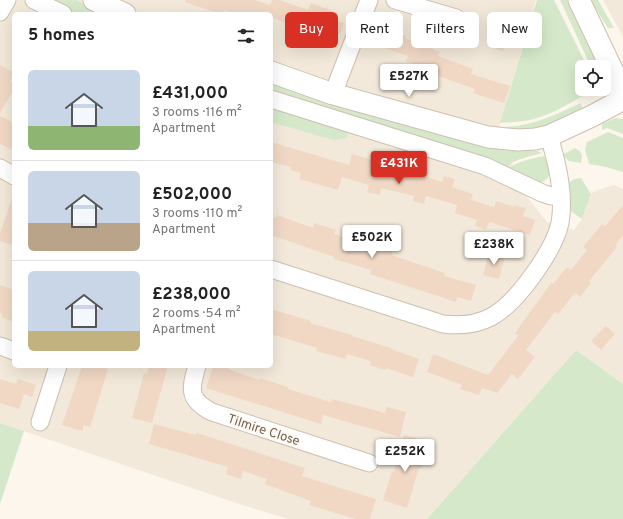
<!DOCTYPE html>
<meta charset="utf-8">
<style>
:root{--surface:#fff;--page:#f2f2f2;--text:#222;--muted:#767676;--line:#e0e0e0;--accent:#d93025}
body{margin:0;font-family:Overpass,sans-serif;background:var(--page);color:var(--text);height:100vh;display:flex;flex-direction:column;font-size:15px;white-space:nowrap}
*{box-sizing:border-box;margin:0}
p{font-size:13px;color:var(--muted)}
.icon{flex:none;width:22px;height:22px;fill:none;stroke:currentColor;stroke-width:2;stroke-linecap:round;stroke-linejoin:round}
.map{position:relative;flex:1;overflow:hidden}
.details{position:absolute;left:12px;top:12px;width:261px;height:356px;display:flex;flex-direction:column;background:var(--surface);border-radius:6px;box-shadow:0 4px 16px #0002}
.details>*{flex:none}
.hud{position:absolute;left:285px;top:12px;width:278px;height:36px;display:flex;gap:8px}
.buttons{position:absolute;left:575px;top:60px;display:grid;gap:8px}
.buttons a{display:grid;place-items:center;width:36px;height:36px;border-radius:6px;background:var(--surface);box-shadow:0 4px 16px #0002;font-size:20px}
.price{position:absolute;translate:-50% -34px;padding:0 9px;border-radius:4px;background:#fff;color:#222;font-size:13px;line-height:26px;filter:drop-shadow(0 1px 2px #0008)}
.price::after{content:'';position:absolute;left:50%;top:24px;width:12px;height:9px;margin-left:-6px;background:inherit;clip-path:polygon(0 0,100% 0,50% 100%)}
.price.on{background:var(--accent);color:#fff}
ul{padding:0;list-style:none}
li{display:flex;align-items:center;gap:12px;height:100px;padding:0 16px}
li+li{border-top:1px solid var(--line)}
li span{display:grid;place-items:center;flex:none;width:112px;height:80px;border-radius:6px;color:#555}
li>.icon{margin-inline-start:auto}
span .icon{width:48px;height:48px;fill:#fffc;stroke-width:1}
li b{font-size:17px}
h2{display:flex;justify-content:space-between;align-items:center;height:48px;padding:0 16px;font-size:17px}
.tag{padding:0 14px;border-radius:6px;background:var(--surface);box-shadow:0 4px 16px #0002;font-size:14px;line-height:36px}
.tag.on{background:var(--accent);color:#fff}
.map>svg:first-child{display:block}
.residential{fill:#f3e9da;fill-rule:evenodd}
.green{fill:#d5e9ca}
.building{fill:#f0d8c5}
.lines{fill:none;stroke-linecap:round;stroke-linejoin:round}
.minor-casing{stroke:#cebfb1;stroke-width:19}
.tertiary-casing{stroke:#cebfb1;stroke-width:23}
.minor{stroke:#fff;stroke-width:17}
.tertiary{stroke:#fff;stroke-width:21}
.labels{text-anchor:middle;stroke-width:3.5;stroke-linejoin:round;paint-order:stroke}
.street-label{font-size:13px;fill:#765f4f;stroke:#fefaf2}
</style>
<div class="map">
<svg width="623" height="519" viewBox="0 0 623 519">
<rect width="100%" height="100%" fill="#fcf6ec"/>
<g class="residential">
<path d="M0 0H536L498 131 527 197 547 222 574 230 582 219 591 194 595 191 614 185 623 189V384L576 350 427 519H288L239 504 0 423ZM14 14H271V366H14Z"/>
<path d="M603 0H623V37L608 9Z"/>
</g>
<g class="green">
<path d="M48 0H76L103 14H77Z"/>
<path d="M537 0H554L587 66V67H582V89H584L583 96C568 104 552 114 534 119 523 122 511 122 500 123Z"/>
<path d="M560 0H567L599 67H591Z"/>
<path d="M590 0H598L614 28H608Z"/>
<path d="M271 80 498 147 535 150 542 153C529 157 513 159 504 169L271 93Z"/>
<path d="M581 103 582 108 547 125 533 129 518 131H498L499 127C529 128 554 115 581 103Z"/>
<path d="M271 105 349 130 347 138 333 140 271 122Z"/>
<path d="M615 118 623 119V134L607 128 602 130V124Z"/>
<path d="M608 132 623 138V172L606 167 589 164 585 150 587 142Z"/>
<path d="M575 148 580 151 582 156 581 163 569 161 562 155Z"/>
<path d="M544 156C550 168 555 179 537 184L507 170C516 161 532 159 544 156Z"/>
<path d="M581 178 591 194 582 219 569 210 568 183 574 179Z"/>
<path d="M576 350 623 384V519H427Z"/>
<path d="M0 423 24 431 0 504Z"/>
</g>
<g class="building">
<path d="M185 0H255L270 5 272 0H280L308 10 311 3 338 13 335 20 344 23 340 34 298 19 295 27 271 17V14H235L224 10 223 14H220L185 2Z"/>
<path d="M496 13 513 19 503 51 491 47 493 41 487 39Z"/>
<path d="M374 20 385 24 383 28 406 36 405 38 440 52 438 56 473 69 471 74 510 86 504 103 473 93 475 89 438 76 439 73 406 61 408 56 367 42Z"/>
<path d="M0 65 14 73 10 81 14 84V89L0 113Z"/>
<path d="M0 116 14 123V151L0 144Z"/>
<path d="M271 142 349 165 352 154 393 166 394 162 422 171 420 175 442 182 444 176 455 179 452 187 473 194 471 200 494 207 496 201 514 207V205L526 208 523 216 535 220 530 235 489 222 486 230 475 226 477 220 455 213 457 205 426 196 424 204 413 201 414 196 381 188 380 195 367 192 369 185 342 177 338 190 299 179 301 173 290 170 291 167 271 162Z"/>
<path d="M12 198H14V236L11 245 0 241V233Z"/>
<path d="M623 205V235L615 246 617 247 589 281 591 283 580 297 575 293 558 314 555 312 526 350 535 357 518 379 512 374 497 393 482 388 479 395 460 389 462 385 427 372 433 354 488 375 518 336 515 333 551 283 553 284 567 267 571 270 587 250 583 247 602 224 605 226Z"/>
<path d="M277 215 313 228 314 223 336 230 334 234 378 248 379 246 393 251 391 255 445 273 444 276 476 285 471 301 457 297 456 302 370 274 371 270 334 259V257L271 235V216L276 218Z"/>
<path d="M489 252 505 256 499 279 483 275Z"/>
<path d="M0 285 14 290V322L3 318 0 312Z"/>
<path d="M271 309 311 321 310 323 352 335V336L391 348V349L419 359 413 377 386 368 385 370 370 365 371 361 347 354 346 359 316 351 317 348 271 334Z"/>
<path d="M606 326 615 334 601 350 591 341Z"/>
<path d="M82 366H100L108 369 90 427 84 425 82 431 62 425Z"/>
<path d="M149 366H168L152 423 132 418 144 373 147 374Z"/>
<path d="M213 366H229L228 369 259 380 260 378 288 387V389L331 402 332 399 385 413 387 407 406 412 400 437 323 415 321 424 206 388Z"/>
<path d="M0 379 16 384 18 379 36 385 32 397 24 394 19 409 0 403Z"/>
<path d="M154 424 196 435 197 433 305 468 302 476 376 499 370 519H356L309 505 311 501 265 484 267 479 243 471 241 479 226 474 228 467 149 444Z"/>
<path d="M404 435 422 440 418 454 425 456 421 468H419L407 508 383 500 392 471 394 472Z"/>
</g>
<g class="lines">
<defs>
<g id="minor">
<path d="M34 0 63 14"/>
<path d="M395 0 456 18"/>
<path d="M0 12 7 0"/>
<path d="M333 94 369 0"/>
<path d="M271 99 485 166 542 193 551 196H561"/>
<path d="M0 168 14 176"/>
<path d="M271 269 443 324C460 326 476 325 491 317 516 304 554 251 560 223 565 194 557 163 549 136"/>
<path d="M0 346 14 351"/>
<path d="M197 366C190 389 188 400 212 412L369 463"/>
<path d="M40 422 58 366"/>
</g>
<g id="tertiary">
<path d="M94 0 125 14"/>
<path d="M579 0 617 80 622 100"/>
<path d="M271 72 333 94 459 129 488 137 518 140 535 139 549 136 592 116 622 100"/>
</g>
</defs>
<use href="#minor" class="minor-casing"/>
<use href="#tertiary" class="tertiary-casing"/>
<use href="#minor" class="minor"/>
<use href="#tertiary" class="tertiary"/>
</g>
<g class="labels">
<g class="street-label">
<text transform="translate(264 429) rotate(18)" y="5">Tilmire Close</text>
</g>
</g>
</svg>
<div class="buttons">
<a><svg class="icon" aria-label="locate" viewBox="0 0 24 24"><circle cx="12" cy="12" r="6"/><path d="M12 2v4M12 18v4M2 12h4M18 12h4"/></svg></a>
</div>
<b class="price" style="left:409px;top:98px">£527K</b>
<b class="price on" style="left:399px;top:185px">£431K</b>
<b class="price" style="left:372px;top:259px">£502K</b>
<b class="price" style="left:494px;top:266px">£238K</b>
<b class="price" style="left:405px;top:473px">£252K</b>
<div class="hud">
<a class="tag on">Buy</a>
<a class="tag">Rent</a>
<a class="tag">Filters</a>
<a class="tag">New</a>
</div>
<section class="details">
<h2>5 homes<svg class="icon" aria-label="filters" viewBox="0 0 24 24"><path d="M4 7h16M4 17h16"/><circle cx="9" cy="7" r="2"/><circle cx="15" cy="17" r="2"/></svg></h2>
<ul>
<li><span style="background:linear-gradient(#c9d6e8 70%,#8fb573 0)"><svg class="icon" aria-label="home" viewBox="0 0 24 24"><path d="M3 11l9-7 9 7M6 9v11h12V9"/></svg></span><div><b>£431,000</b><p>3 rooms · 116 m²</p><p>Apartment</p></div></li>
<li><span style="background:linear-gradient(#c9d6e8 65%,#b9a48a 0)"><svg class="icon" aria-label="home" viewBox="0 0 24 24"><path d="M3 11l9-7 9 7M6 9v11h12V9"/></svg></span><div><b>£502,000</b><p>3 rooms · 110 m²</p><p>Apartment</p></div></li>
<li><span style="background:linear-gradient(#c9d6e8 75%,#c2b280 0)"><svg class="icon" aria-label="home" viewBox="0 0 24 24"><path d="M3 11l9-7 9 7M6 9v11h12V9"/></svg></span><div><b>£238,000</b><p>2 rooms · 54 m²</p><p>Apartment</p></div></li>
</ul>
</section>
</div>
